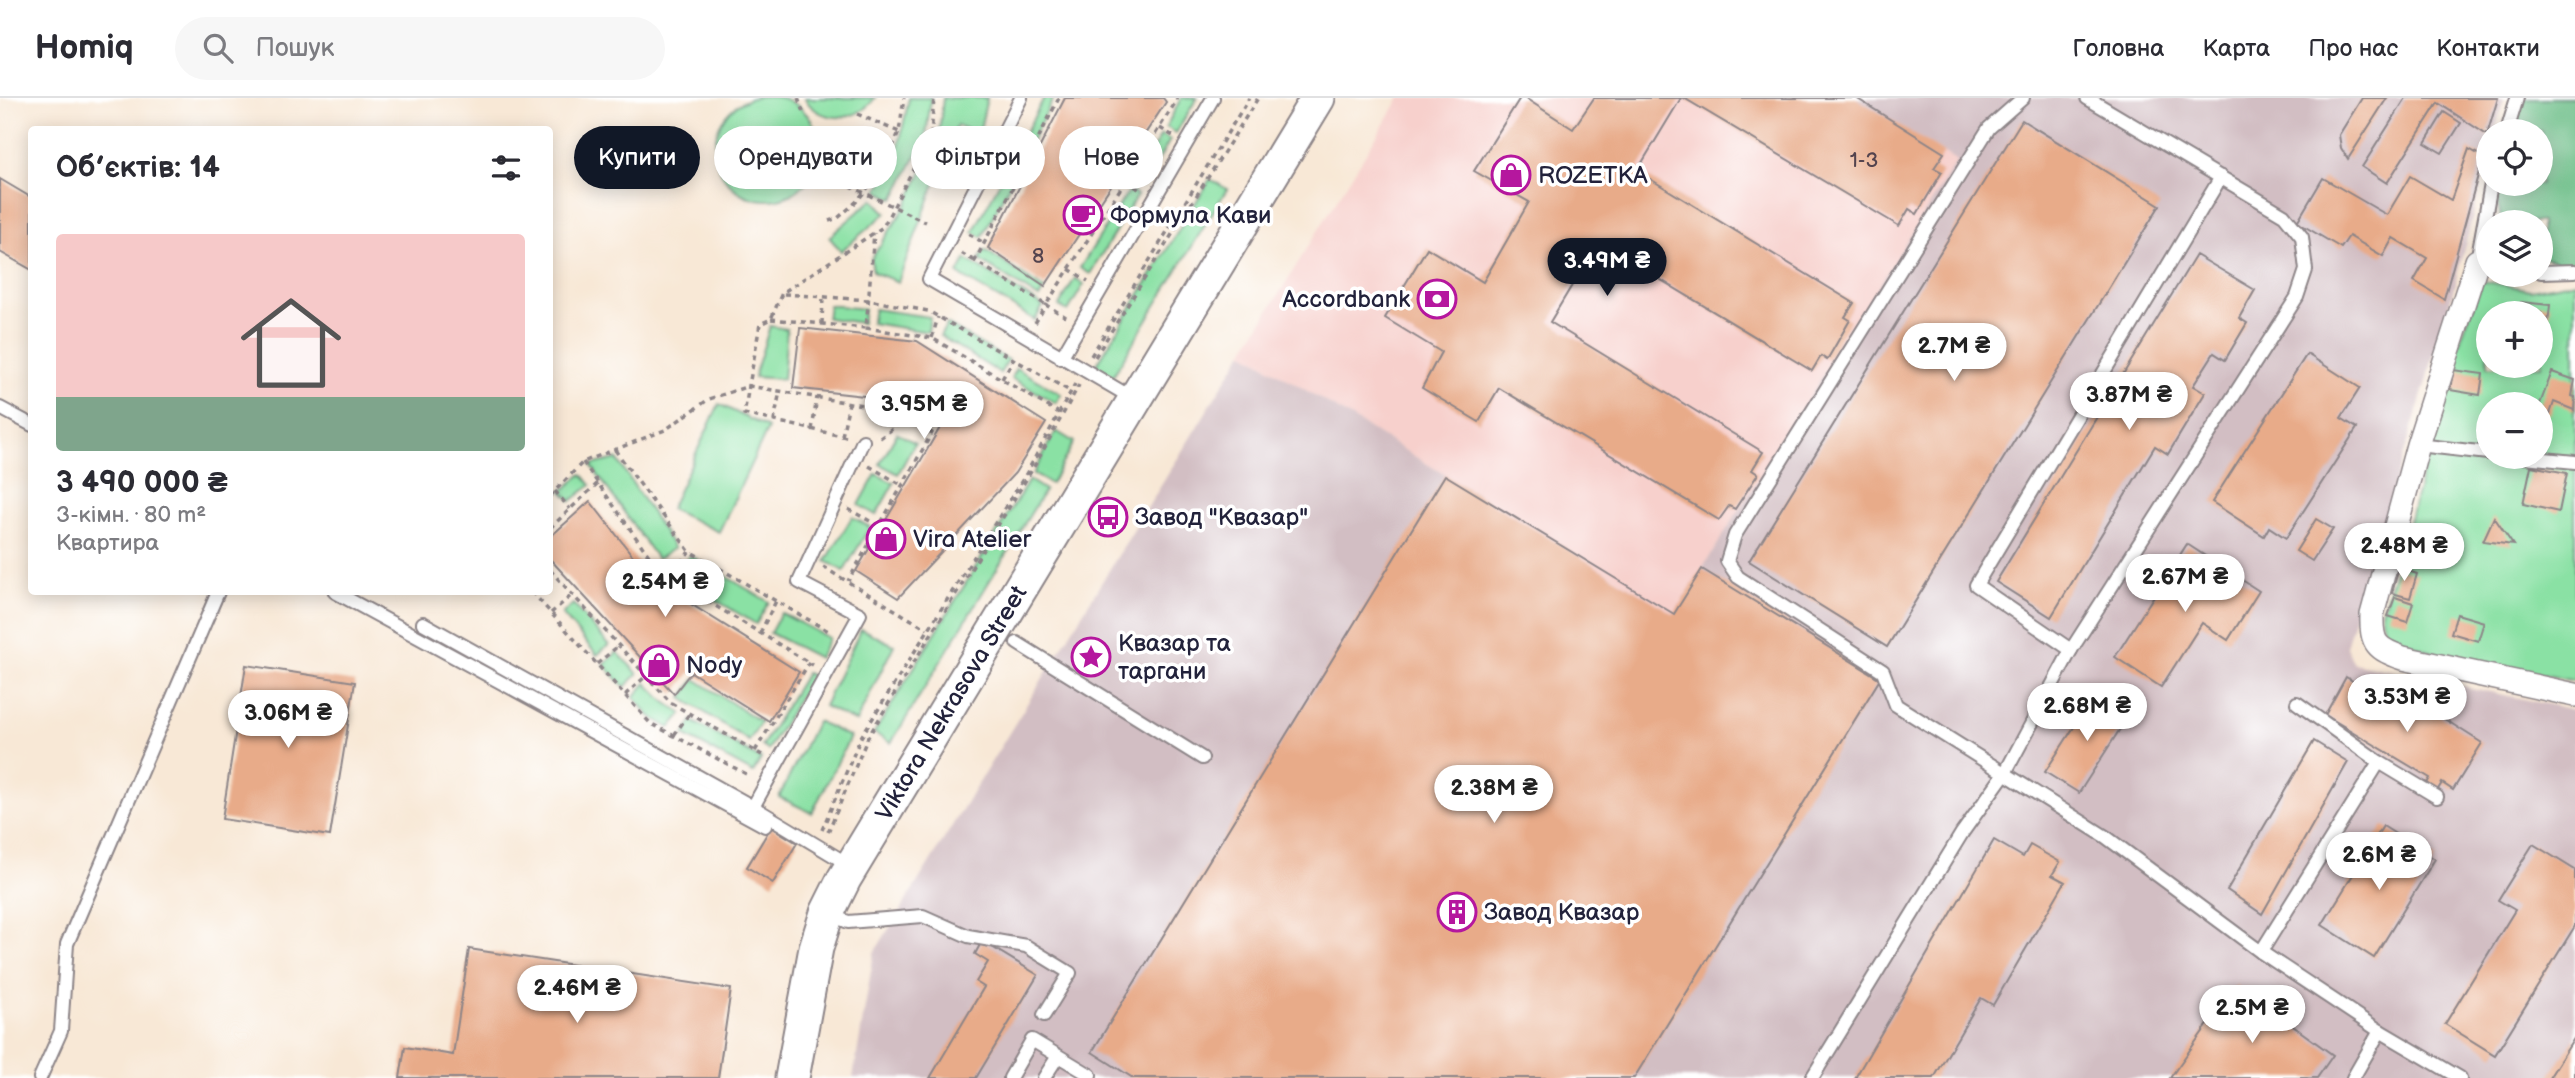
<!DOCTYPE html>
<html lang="uk">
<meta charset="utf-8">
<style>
:root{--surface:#fff;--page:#f7f7f7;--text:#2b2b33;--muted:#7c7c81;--line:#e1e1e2;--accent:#111827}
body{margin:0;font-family:"Balsamiq Sans",sans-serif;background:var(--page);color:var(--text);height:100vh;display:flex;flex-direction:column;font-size:26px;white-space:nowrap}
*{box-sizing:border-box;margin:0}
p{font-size:23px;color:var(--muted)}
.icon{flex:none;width:38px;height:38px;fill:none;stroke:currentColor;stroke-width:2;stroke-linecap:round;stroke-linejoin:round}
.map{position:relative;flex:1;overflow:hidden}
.drawer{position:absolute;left:28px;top:28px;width:525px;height:469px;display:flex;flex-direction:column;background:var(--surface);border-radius:7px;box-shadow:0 4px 18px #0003}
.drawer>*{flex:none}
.banner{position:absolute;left:574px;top:28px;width:665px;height:63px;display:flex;gap:14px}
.fabs{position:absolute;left:2476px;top:21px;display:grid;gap:14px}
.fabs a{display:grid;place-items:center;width:77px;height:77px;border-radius:50%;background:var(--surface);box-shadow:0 4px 18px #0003;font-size:35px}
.price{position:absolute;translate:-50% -60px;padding:0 16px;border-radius:24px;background:#fff;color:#222;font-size:23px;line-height:46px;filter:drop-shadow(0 2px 4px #0008)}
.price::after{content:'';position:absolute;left:50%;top:42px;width:21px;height:16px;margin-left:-10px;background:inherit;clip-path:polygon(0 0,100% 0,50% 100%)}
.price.current{background:var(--accent);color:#fff}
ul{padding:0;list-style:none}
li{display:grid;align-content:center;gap:14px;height:371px;padding:0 28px}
li span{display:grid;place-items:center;height:217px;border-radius:7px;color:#555}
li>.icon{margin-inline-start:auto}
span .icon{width:126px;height:126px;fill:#fffc;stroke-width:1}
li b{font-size:30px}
h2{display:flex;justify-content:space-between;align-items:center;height:84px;padding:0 28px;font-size:30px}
.chip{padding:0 24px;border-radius:32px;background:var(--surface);box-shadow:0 4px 18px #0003;font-size:24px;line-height:63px}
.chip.current{background:var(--accent);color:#fff}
header{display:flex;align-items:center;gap:42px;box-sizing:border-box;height:98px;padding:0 35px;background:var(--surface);border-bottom:2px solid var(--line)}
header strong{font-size:33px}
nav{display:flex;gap:38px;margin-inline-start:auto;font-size:24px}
.search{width:490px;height:63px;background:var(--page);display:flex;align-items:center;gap:18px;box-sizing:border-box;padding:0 24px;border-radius:38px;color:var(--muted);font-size:26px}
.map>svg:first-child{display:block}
.built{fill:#f7d0cc}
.industrial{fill:#d2bec3}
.green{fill:#8ae1a4;stroke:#568270;stroke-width:2;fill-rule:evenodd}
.forest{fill:#6fbf8a;stroke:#487062;stroke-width:2}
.building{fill:#e8ab89}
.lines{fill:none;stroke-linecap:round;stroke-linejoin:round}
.service-casing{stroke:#8d8588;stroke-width:16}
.minor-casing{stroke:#8d8588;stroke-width:26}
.secondary-casing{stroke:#8d8588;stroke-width:37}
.path{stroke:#8d8588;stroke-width:3.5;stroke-dasharray:5 5;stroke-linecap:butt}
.service{stroke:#fff;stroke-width:12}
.minor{stroke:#fff;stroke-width:23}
.secondary{stroke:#fff;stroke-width:33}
.labels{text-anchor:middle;stroke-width:7;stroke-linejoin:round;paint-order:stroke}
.number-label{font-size:21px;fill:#54444e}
.poi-label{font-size:24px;fill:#22223b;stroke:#fff;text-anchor:start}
.street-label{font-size:24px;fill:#22223b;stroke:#fff}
</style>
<header>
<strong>Homiq</strong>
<div class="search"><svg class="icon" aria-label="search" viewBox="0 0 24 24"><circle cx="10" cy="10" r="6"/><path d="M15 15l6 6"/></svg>Пошук</div>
<nav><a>Головна</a><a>Карта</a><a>Про нас</a><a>Контакти</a></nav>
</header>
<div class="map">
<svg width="2575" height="980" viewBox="0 0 2575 980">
<rect width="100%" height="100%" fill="#fff"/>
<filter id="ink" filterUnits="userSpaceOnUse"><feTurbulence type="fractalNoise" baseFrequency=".0143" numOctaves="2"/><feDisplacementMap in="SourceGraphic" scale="14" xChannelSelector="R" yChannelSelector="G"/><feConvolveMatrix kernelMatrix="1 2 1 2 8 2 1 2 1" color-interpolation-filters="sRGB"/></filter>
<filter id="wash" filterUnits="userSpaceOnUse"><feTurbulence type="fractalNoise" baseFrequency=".00686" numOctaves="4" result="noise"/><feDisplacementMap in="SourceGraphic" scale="28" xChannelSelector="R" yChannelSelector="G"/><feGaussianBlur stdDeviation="1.57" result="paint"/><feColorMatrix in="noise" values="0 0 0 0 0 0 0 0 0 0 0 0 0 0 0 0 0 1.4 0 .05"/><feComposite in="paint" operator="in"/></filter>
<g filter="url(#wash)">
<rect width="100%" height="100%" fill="#f8e8d6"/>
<path class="built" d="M1400 0H1856L1957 63 1674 516 1243 254Z"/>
<path class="industrial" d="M1856 0H2504L2495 33H2488V60L2450 204 2346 548 2353 565 2575 612V980H853L874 855 1243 254 1674 516 1957 63Z"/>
<g class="green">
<circle cx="767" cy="50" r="52"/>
<path d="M804 0H875C856 25 822 26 804 0Z"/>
<path d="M909 0H931L926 38 894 101 878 93 898 52Z"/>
<path d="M943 0H987L979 36 957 27 898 184 873 174 871 161 906 108 939 36Z"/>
<path d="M1044 0H1054L1028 49 1020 45Z"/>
<path d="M1181 0H1197L1176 35 1166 29Z"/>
<path d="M1161 37 1170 42 1143 88 1135 83Z"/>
<path d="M1017 52 1025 57 982 139 973 134Z"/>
<path d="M1210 81 1227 91 1111 281 1094 271Z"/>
<path d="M1129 92 1137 97 1090 176 1080 170Z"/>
<path d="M873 101 886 115 841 153 829 139Z"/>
<path d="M985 152 1044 191 1039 200 979 162Z"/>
<path d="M966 161 1043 208 1035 222 958 176Z"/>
<path d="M1075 180 1084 186 1068 213 1059 208Z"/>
<path d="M2482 183 2531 192 2575 183V583L2434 555 2385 536 2381 516 2399 460 2455 257ZM2488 215H2541V268H2488ZM2488 306H2541V359H2488Z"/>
<path d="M829 207 864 211 862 225 827 220Z"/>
<path d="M874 211 930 219 928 234 871 225Z"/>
<path d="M947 226 1008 262 1000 275 940 238Z"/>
<path d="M770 228 787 231 783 281 754 279Z"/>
<path d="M1016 270 1061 296 1056 305 1011 280Z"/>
<path d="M719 306 768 330 719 434 670 411Z"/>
<path d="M1056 333 1074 344 1051 386 1033 376Z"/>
<path d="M897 335 915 345 898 376 880 366Z"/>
<path d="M617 361 674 450 657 461 591 367Z"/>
<path d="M582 376 591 387 571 403 562 393Z"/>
<path d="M876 376 894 385 876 417 859 407Z"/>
<path d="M1029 382 1045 392 891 645 874 635Z"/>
<path d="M852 419 870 429 844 473 826 463Z"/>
<path d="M690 457 769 504 756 526 677 479Z"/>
<path d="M573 506 609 547 597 557 562 516Z"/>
<path d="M781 515 829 540 819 560 770 535Z"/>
<path d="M861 531 894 547 856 624 824 608Z"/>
<path d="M617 554 638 576 625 589 604 567Z"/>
<path d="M806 575 812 578 768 652 762 648Z"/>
<path d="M695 581 761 624 749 643 682 600Z"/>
<path d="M646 585 664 603 682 616 670 630 650 618 634 599Z"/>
<path d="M692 623 761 661 753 675 684 637Z"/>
<path d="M817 623 850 639 812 715 779 699Z"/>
</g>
<path class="forest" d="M2523 0H2575V165L2562 166 2541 159V124H2501L2496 92 2498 86H2541V33H2513Z"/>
<g id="blocks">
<g class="building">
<path d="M1065 0H1163L1166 4 1045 188 988 150Z"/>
<path d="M1520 0H1525L1573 31 1594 0H1681L1637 73 1854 205 1845 219 1850 222 1827 262 1821 258 1812 273 1598 144 1550 224 1763 354 1752 372 1758 376 1735 411 1729 408 1719 422 1499 290 1479 324 1422 290 1441 254 1385 220 1427 150 1483 184 1529 104 1474 73Z"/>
<path d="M1684 0H1856L1944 55 1934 70 1942 74 1917 116 1909 111 1899 128Z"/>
<path d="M2362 0H2387L2348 61 2341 50 2339 37Z"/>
<path d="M2406 0H2498L2487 37 2438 5 2387 85 2362 69Z"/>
<path d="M2444 14 2461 25 2442 55 2425 45Z"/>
<path d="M2022 22 2160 107 1887 549 1749 463Z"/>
<path d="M2469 51 2483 59 2444 201 2414 183 2427 160 2393 140 2383 158 2349 138 2341 150 2297 124 2323 80 2387 117 2410 78 2451 102Z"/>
<path d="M0 81 32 100V172L0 154Z"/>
<path d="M2196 157 2255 192 2239 220 2247 225 2225 262 2214 255 2193 288 2205 295 2168 356 2155 348 2051 519 1996 484Z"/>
<path d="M2521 204 2550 207 2547 236H2541V215H2520Z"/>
<path d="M800 230 917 243 1046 325 1015 375 898 500 856 473 941 328 900 302 793 290Z"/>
<path d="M2307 256 2360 290 2341 320 2357 330 2286 440 2269 429 2264 438 2212 404Z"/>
<path d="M2453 272 2483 276 2480 297 2450 292Z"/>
<path d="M2552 274 2575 282 2572 298 2575 299 2574 312 2554 304 2550 316 2541 313 2540 306Z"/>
<path d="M2531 368 2567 375 2559 414 2523 406Z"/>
<path d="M1445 377 1674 516 1702 471 1880 581 1634 980H1133L1092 954Z"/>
<path d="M590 403 651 481 799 574 769 623 691 574 674 596 550 461V439Z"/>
<path d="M2494 419 2513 447 2483 443Z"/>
<path d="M2316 421 2333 431 2312 463 2296 453Z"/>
<path d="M2187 446 2259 493 2228 542 2202 525 2161 589 2115 559Z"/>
<path d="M2399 470 2417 476 2410 500 2392 495Z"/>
<path d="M2395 499 2413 505 2407 524 2388 518Z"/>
<path d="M2457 516 2484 524 2478 543 2451 535Z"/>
<path d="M246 567 355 584 330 738 222 721Z"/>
<path d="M2346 579 2404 614 2413 601 2482 645 2453 692 2442 685 2435 696 2425 689 2430 680 2325 617Z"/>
<path d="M2096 595 2129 617 2079 695 2045 674Z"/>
<path d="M2314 643 2348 664 2262 816 2227 792Z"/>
<path d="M2383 728 2435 761 2374 860 2322 827Z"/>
<path d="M771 729 797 745 773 785 747 769Z"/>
<path d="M1994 742 2023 759 2030 747 2060 764 2052 777 2065 784 1993 907 1981 900 1934 980H1855Z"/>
<path d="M2533 746 2575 772V828L2495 957 2445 926 2515 812 2498 802Z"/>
<path d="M982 843 1038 877 976 980H930L984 889 976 884 988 864 975 856Z"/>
<path d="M469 851 731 891 718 980H400L405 949 453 957Z"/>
<path d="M2236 887 2333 957 2317 980H2170Z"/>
<path d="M2575 939V980H2549Z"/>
</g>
</g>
</g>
<g filter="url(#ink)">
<use href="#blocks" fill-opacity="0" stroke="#8d8588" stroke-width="2"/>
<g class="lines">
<defs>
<g id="service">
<path d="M1021 0 929 181 1134 301"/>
<path d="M2023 0 1989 30 1735 437 1727 463 1738 479 1883 573 1896 607 2106 739 2261 854 2380 933 2460 980"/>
<path d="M2507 33 2517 0"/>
<path d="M2488 166 2477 163 2491 86"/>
<path d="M2541 174 2575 173"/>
<path d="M1061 260 1213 0"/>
<path d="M0 310 32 327"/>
<path d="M2418 347 2488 355"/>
<path d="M2524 359 2575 364"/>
<path d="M335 494 765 728"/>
<path d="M423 525 753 709 851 768"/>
<path d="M1017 545 1202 660"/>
<path d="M2071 552 1976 487 2221 79"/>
<path d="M2297 605 2379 664 2437 699"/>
<path d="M753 709 860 516 799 484 863 343"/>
<path d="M827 815 848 824 923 818 968 838 1026 848 1070 875 1044 917"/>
<path d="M2261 854 2379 664"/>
<path d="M40 980 61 933 67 846 218 494"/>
<path d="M1010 980 1032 942 1090 977"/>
<path d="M1044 980 1058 958"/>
<path d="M1812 980 1962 735 2005 675 2071 552 2297 199 2306 172 2302 139 2284 117 2087 0"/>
<path d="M2353 980 2380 933"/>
</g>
<path id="minor" d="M2477 163 2418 347 2372 517C2371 546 2377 551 2403 560L2575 597"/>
<path id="secondary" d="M792 980 816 850 827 815 844 781 1318 0"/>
</defs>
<use href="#service" class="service-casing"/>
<use href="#minor" class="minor-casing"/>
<use href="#secondary" class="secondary-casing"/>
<g class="path">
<path d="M798 0 803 14"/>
<path d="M1059 0 975 163 1046 207 1177 2 1176 0"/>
<path d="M857 16 899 34"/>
<path d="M1160 30 1173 38"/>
<path d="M1016 48 1031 56"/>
<path d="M814 71 926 124"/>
<path d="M1126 83 1142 93"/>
<path d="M829 123 838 120 856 104 884 70 899 34 904 0"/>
<path d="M969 136 984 145"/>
<path d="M961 155 975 163"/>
<path d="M1069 171 1088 183"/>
<path d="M784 196 868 202 928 213 1070 293"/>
<path d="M771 221 866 230 874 135"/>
<path d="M1035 225 1046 207 1066 219"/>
<path d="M822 226 823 198"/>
<path d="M866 230 932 240 1059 315"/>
<path d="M932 240 938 219"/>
<path d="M1091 258 1249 0"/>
<path d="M1095 259 1258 0"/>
<path d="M1002 281 1013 262"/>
<path d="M774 323 780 293"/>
<path d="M812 332 817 299"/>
<path d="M842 338 849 305"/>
<path d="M846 339 744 316 760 226 771 221 782 195 883 129 931 37 934 0"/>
<path d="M880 340 906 321"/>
<path d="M615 352 689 453 830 534"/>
<path d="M583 364 661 475 813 567"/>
<path d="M869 368 902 387"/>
<path d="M555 393 570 411"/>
<path d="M550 398 583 364 665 332 709 301 749 288 892 312 932 335 848 483"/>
<path d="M848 411 879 428"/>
<path d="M550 430 598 385"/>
<path d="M823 469 927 531"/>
<path d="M550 472 671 605 762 657"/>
<path d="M668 480 689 454"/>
<path d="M532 494 650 625 750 678"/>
<path d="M551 515 572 497"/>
<path d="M760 535 776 503"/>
<path d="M597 566 618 548"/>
<path d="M625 597 646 578"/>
<path d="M674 637 689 616"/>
<path d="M755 653 809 565"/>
<path d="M822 732 861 639 1026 376 1075 286"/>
<path d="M828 734 868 639 1035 367 1079 287"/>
</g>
<use href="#service" class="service"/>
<use href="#minor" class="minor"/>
<use href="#secondary" class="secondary"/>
</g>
</g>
<defs>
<symbol id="shop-ring" viewBox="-11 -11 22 22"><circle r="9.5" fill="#fff" stroke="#b5179e" stroke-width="1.5"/><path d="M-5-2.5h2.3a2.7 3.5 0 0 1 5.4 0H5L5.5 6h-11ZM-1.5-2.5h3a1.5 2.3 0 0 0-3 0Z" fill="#b5179e"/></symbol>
<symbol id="cafe-ring" viewBox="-11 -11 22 22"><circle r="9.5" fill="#fff" stroke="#b5179e" stroke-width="1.5"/><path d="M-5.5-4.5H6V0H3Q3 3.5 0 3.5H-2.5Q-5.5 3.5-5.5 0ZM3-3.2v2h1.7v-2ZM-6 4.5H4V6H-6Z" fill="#b5179e"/></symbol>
<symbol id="bank-ring" viewBox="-11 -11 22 22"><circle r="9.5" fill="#fff" stroke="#b5179e" stroke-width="1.5"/><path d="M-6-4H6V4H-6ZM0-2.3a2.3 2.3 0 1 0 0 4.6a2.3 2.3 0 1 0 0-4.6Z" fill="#b5179e"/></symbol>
<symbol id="bus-ring" viewBox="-11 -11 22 22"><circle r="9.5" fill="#fff" stroke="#b5179e" stroke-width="1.5"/><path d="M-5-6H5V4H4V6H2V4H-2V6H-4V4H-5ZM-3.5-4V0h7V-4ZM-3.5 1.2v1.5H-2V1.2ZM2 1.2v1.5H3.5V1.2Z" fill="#b5179e"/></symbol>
<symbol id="sight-ring" viewBox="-11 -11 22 22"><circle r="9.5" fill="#fff" stroke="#b5179e" stroke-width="1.5"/><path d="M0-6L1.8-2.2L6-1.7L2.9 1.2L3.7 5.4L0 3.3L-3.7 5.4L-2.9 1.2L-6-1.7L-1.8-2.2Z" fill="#b5179e"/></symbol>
<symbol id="building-ring" viewBox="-11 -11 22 22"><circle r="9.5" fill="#fff" stroke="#b5179e" stroke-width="1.5"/><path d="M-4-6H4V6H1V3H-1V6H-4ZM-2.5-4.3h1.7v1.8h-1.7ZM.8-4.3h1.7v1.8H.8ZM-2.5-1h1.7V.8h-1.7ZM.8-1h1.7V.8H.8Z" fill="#b5179e"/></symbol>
</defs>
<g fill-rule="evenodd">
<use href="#shop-ring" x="1489" y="55" width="44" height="44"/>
<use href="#cafe-ring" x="1061" y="95" width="44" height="44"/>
<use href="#bank-ring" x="1415" y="179" width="44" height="44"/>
<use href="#bus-ring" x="1086" y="397" width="44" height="44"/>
<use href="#shop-ring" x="864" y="419" width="44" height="44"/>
<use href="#sight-ring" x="1069" y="537" width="44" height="44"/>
<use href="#shop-ring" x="637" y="545" width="44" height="44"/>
<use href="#building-ring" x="1435" y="792" width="44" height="44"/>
</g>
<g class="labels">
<g class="number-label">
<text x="1864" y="69">1-3</text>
<text x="1038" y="165">8</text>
</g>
<g class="poi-label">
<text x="1538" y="85">ROZETKA</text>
<text x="1110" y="125">Формула Кави</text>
<text x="1410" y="209" text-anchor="end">Accordbank</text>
<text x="1135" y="427">Завод "Квазар"</text>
<text x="913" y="449">Vira Atelier</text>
<text x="1118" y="553">Квазар та<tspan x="1118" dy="28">таргани</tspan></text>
<text x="686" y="575">Nody</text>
<text x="1484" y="822">Завод Квазар</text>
</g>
<g class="street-label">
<text transform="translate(951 605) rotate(-59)" y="8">Viktora Nekrasova Street</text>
</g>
</g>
</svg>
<div class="fabs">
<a><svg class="icon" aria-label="locate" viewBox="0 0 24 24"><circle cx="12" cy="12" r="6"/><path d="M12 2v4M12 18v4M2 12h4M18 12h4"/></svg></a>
<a><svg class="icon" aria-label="layers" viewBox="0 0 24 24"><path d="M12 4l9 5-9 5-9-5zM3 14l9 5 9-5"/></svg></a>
<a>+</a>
<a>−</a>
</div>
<b class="price current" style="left:1607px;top:200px">3.49M ₴</b>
<b class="price" style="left:1954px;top:285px">2.7M ₴</b>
<b class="price" style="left:2129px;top:334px">3.87M ₴</b>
<b class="price" style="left:924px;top:343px">3.95M ₴</b>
<b class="price" style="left:2404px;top:485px">2.48M ₴</b>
<b class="price" style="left:2185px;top:516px">2.67M ₴</b>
<b class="price" style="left:665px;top:521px">2.54M ₴</b>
<b class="price" style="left:2407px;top:636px">3.53M ₴</b>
<b class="price" style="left:2087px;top:645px">2.68M ₴</b>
<b class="price" style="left:288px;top:652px">3.06M ₴</b>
<b class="price" style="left:1494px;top:727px">2.38M ₴</b>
<b class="price" style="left:2379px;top:794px">2.6M ₴</b>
<b class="price" style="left:577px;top:927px">2.46M ₴</b>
<b class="price" style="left:2252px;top:947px">2.5M ₴</b>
<div class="banner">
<a class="chip current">Купити</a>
<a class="chip">Орендувати</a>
<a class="chip">Фільтри</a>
<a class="chip">Нове</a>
</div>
<section class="drawer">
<h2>Об’єктів: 14<svg class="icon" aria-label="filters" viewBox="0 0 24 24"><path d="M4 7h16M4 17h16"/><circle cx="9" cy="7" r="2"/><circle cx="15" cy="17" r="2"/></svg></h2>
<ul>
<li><span style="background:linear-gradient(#f6c9c9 75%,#7fa58c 0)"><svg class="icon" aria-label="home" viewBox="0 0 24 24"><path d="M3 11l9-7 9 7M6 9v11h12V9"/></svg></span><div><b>3 490 000 ₴</b><p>3-кімн. · 80 m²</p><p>Квартира</p></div></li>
</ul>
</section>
</div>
